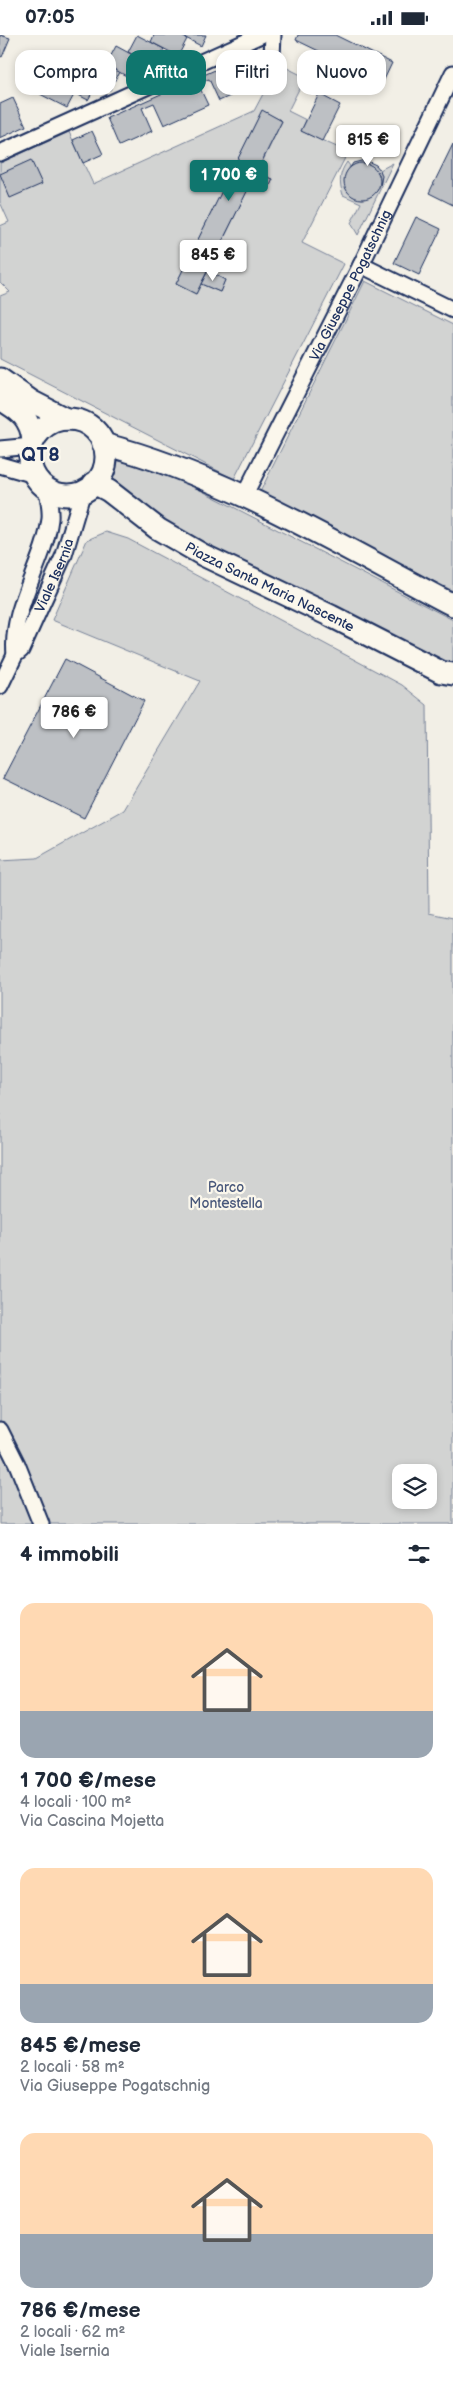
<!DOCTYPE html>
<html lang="it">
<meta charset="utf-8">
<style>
:root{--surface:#fff;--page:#f6f6f7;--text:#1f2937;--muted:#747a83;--accent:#0f766e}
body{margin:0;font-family:"Balsamiq Sans",sans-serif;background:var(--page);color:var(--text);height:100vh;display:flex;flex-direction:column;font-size:19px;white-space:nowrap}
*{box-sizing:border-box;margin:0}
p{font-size:16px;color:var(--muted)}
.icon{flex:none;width:28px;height:28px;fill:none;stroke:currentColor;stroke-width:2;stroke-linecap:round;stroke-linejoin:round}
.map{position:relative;height:1489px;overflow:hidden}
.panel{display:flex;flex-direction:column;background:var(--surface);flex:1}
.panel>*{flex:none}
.banner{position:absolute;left:15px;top:15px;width:424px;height:45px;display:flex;gap:10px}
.controls{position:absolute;left:392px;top:1429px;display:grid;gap:10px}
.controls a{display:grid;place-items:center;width:45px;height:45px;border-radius:10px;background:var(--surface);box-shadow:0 2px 8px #0003;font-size:25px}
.price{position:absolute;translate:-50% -42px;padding:0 11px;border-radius:5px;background:#fff;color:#222;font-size:16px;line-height:32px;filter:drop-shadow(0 1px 2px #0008)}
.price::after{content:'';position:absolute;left:50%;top:30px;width:15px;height:11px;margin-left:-8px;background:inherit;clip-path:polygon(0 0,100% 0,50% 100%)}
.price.selected{background:var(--accent);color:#fff}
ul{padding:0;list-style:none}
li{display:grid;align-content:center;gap:10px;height:265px;padding:0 20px}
li span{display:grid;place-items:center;height:155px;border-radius:15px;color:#555}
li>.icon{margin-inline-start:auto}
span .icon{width:90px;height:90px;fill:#fffc;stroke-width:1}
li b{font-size:21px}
h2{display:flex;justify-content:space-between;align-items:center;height:60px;padding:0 20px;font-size:21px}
.chip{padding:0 18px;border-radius:15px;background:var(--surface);box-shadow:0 2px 8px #0003;font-size:18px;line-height:45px}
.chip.selected{background:var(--accent);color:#fff}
.status{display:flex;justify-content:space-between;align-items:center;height:35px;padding:0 25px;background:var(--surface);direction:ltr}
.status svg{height:14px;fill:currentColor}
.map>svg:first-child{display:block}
.green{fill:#d2d3d2;stroke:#768198;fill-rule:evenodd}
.building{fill:#bdc0c4;stroke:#1b2f5e}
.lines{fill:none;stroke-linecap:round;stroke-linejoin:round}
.street-casing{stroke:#1b2f5e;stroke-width:19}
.secondary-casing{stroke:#1b2f5e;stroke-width:25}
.street{stroke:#fbf7ec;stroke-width:15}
.secondary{stroke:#fbf7ec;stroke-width:21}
.labels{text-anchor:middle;stroke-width:4.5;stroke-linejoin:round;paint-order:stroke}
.street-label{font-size:14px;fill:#1b2f5e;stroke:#fbf7ec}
.park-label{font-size:14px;fill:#49587b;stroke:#fbf7ec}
.district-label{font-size:19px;font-weight:bold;letter-spacing:1px;fill:#1b2f5e;stroke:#fbf7ec}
</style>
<div class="status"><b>07:05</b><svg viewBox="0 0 49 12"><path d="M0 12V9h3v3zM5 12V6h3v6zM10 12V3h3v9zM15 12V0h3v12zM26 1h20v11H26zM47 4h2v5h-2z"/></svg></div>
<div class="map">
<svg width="453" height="1489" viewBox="0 0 453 1489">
<rect width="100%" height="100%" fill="#f2efe6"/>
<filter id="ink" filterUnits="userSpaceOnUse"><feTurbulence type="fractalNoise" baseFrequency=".02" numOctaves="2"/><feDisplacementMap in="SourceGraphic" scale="10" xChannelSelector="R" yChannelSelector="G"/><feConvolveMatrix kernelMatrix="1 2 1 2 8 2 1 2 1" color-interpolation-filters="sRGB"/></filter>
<g filter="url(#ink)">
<g class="green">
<path d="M279 29 305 42 288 76 306 85 301 96 348 117 302 208 344 229 234 444 0 324V261L10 257 0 247V191L9 187 0 167V128L69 97 93 149 254 76ZM262 76 282 86 257 138 273 144 267 157 250 150 208 236 225 245 220 257 201 249 196 259 176 249Z"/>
<path d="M347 127 350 131C342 146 344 161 363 164 377 161 385 149 380 135L393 128 358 200 351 188 361 168 343 160C339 147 339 138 347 127Z"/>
<path d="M365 246 453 290V556L260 457Z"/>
<path d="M114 423 171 440 453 585V631L443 630 174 493 153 480 111 445Z"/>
<path d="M106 497 128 504 402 650 427 670 429 878 453 883V1489H0V825L37 823 123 775 200 646 52 585 87 505ZM401 1438H429V1465H401Z"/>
</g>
<g class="building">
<path d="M0 0 10 3 2 22 0 21Z"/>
<path d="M137 0 164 14 154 31 128 17Z"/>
<path d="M154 0H180L187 4 178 21 151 7Z"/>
<path d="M180 0H206L201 11Z"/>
<path d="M298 0H335L392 28 383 47 296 5Z"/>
<path d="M116 11 142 25 132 44 106 30Z"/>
<path d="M242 23 254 50 219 66 209 44 198 49 208 70 164 90 154 68 142 73 152 96 119 111 107 83Z"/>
<path d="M94 24 119 37 110 55 85 42Z"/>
<path d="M69 35 97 49 88 65 61 51Z"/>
<path d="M47 44 75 58 67 73 40 59Z"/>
<path d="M319 59 340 70 322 106 301 96Z"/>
<path d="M13 63 26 91 0 103V69Z"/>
<path d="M262 75 282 86 196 259 176 249Z"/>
<path d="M92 96 103 119 83 128 73 105Z"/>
<path d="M453 109V170L429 158Z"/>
<path d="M31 125 42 149 10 163 0 139Z"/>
<path d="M365 125 376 130 380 135 382 141 380 150 379 139 369 130H356L346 139 353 128Z"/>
<circle cx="362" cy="146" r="18"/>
<path d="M257 138 273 144 267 157 250 150Z"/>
<path d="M416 182 441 194 419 240 394 228Z"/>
<path d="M208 236 225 245 220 257 201 249Z"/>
<path d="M65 624 144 666 84 783 3 743Z"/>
</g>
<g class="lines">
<defs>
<g id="street">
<path d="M272 21 273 0"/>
<path d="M0 118 261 0"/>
<path d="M361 230 453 275"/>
<path d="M0 414 32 411"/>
<path d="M0 430 35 440"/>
<path id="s1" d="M244 461 361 230 453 38"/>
<path d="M15 620C10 572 44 530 50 484 51 474 48 463 47 453"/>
<path id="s2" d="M0 651 15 620 21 615 64 520 83 456"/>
<path d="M0 1395 17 1429 41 1489"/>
</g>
<g id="secondary">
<path d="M0 344 31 366 66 384"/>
<path d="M0 364C19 375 31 383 33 406"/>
<circle cx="68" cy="422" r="38"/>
<path d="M103 409C227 441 340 511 453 570"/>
<path id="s3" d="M94 448 109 456 158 494 203 520 331 581 441 637 453 639"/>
</g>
</defs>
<use href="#street" class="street-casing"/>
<use href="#secondary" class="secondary-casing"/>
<use href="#street" class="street"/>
<use href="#secondary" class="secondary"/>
</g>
</g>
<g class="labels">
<g class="street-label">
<text dy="5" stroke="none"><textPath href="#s1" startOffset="236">Via Giuseppe Pogatschnig</textPath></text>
<text dy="5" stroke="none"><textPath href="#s2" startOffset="124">Viale Isernia</textPath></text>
<text dy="5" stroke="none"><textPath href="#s3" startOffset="205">Piazza Santa Maria Nascente</textPath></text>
</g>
<g class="park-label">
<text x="226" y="1157">Parco<tspan x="226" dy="16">Montestella</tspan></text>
</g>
<g class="district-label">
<text x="41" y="426">QT8</text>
</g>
</g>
</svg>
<div class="controls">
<a><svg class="icon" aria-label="layers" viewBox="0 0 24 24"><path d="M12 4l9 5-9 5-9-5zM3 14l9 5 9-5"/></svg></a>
</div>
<b class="price" style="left:368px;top:132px">815 €</b>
<b class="price selected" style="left:229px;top:167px">1 700 €</b>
<b class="price" style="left:213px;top:247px">845 €</b>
<b class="price" style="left:74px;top:704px">786 €</b>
<div class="banner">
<a class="chip">Compra</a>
<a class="chip selected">Affitta</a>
<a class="chip">Filtri</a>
<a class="chip">Nuovo</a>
</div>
</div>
<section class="panel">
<h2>4 immobili<svg class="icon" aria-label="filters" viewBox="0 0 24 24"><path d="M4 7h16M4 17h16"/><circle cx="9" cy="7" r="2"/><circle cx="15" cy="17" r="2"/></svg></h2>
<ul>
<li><span style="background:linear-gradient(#ffd9b3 70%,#9aa5b1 0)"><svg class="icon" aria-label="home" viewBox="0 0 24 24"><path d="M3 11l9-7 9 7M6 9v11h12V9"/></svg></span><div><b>1 700 €/mese</b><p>4 locali · 100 m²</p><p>Via Cascina Mojetta</p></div></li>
<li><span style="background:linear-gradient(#ffd9b3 75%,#9aa5b1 0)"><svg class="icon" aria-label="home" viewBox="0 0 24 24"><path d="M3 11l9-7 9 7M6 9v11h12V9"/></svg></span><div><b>845 €/mese</b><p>2 locali · 58 m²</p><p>Via Giuseppe Pogatschnig</p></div></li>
<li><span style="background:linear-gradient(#ffd9b3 65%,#9aa5b1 0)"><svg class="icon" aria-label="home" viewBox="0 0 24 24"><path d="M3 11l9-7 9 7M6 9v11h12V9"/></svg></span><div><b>786 €/mese</b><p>2 locali · 62 m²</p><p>Viale Isernia</p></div></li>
</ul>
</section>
